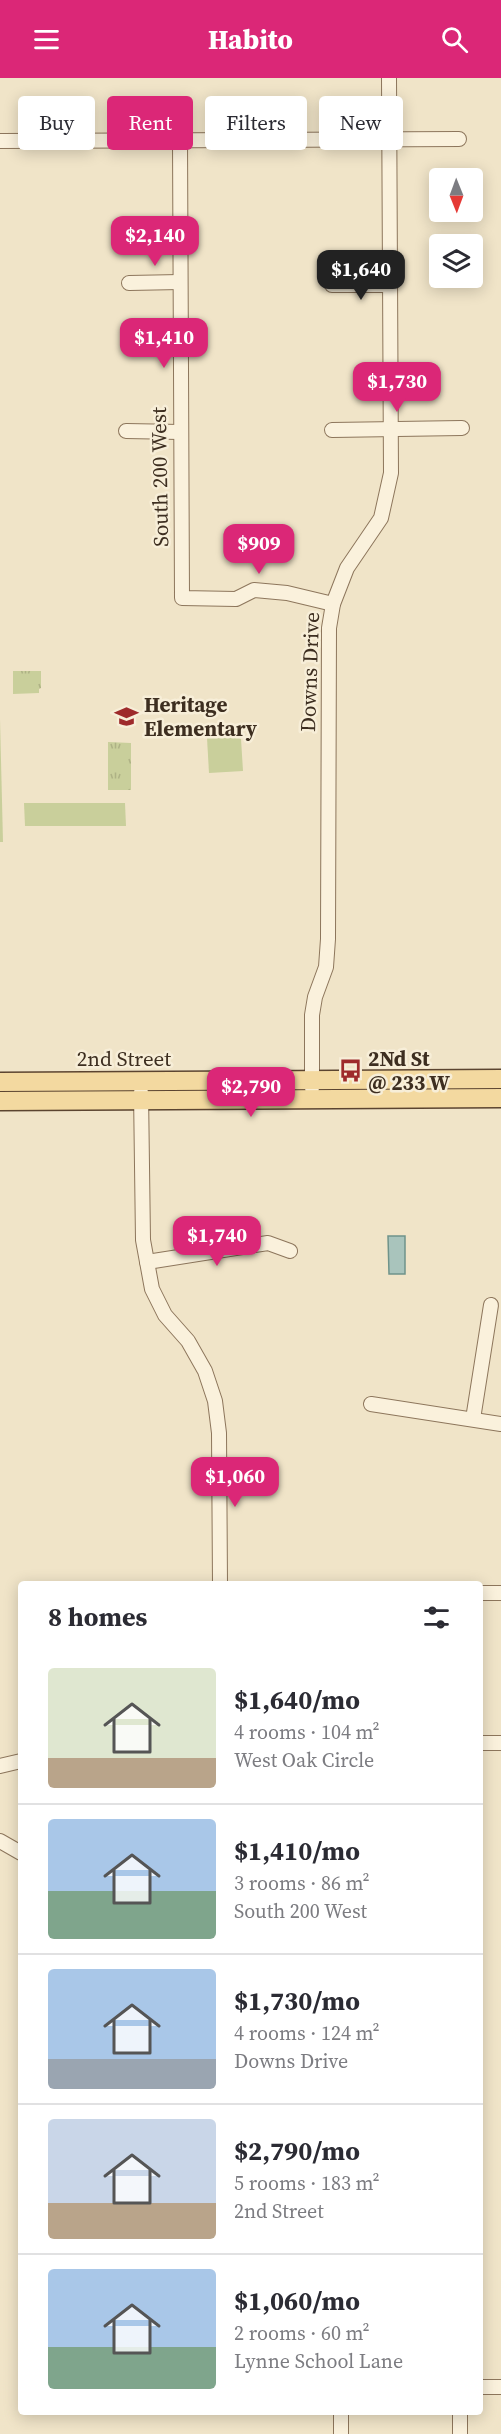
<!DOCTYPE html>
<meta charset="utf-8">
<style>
:root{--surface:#fff;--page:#f7f7f7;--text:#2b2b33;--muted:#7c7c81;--line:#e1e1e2;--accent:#db2777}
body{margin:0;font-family:"Source Serif 4",serif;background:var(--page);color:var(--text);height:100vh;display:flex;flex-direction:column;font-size:22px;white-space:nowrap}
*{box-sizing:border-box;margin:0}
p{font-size:20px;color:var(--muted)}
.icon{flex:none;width:33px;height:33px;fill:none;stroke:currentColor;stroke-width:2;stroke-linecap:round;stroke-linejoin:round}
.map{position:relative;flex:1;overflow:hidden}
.details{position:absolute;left:18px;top:1503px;width:465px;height:834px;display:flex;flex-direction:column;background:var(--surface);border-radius:6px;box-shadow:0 3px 15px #0003}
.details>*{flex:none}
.top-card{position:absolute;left:18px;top:18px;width:465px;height:54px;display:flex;gap:12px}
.needle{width:39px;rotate:179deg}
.controls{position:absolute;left:429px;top:90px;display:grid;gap:12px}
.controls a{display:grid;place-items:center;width:54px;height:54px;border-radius:6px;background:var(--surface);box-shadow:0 3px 15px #0003;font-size:30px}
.price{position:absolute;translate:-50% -51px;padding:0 14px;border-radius:12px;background:var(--accent);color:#fff;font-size:20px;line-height:39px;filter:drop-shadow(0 2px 3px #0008)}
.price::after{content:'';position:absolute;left:50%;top:36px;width:18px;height:14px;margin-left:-9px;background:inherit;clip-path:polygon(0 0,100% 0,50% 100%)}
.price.on{background:#222;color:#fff}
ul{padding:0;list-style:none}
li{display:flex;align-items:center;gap:18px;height:150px;padding:0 30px}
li+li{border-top:2px solid var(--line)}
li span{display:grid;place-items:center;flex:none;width:168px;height:120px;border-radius:6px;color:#555}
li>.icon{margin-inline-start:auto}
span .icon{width:72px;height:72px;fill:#fffc;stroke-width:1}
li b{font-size:26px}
h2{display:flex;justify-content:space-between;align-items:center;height:72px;padding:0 30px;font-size:26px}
.chip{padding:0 21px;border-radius:6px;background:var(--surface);box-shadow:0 3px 15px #0003;font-size:21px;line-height:54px}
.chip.on{background:var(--accent);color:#fff}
header{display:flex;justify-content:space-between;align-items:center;height:78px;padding:0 30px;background:var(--accent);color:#fff;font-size:27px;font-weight:800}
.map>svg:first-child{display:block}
.grass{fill:url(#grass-tufts)}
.pitch{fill:#c9cf9b}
.water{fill:#a9c4bc;stroke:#6f938a;stroke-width:1.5}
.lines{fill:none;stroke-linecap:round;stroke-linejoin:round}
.minor-casing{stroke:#8d765c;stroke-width:16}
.major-casing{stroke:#5b4430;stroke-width:21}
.minor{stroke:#faf1dc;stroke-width:14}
.major{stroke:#f3d9a0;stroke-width:18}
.labels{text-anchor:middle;stroke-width:5;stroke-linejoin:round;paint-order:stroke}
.street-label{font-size:21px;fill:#3d2e20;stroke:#f7eed8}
.poi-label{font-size:21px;font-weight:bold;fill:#3d2e20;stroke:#f7eed8;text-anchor:start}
</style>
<header><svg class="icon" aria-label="menu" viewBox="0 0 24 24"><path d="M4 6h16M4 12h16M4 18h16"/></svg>Habito<svg class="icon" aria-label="search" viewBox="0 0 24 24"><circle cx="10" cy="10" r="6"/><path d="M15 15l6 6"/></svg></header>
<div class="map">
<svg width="501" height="2356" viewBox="0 0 501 2356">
<defs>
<pattern id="grass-tufts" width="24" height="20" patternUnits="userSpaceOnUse" patternTransform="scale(1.5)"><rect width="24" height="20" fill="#c9cf9b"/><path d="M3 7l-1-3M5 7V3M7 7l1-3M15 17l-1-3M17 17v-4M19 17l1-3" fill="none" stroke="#aeb285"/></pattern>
</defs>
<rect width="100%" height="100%" fill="#f0e4c8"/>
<g class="grass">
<path d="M13 593H41V610L39 611V615L13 616Z"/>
<path d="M108 664 131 665V712H108Z"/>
</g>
<g class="pitch">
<path d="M0 641 3 764H0Z"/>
<path d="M236 658 241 661 243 693 209 695 207 660Z"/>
<path d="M24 725H125L126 748H25Z"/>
</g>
<path class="water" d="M388 1158H405V1196H389Z"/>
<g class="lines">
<defs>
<g id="minor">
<path d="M180 62 182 520 236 521 254 512 287 515 333 526"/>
<path d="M0 63 459 61"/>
<path d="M129 205 180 204"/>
<path d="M332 207H390"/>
<path d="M332 352 462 350"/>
<path d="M126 353 180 354"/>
<path d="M312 1010V937L315 919 326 889 328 861 329 550 333 526 347 490 381 440 391 395 389 0"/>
<path d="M141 1014 143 1162 152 1211 165 1237 188 1263 205 1293 215 1323 219 1355 220 1506"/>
<path d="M147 1184 268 1165 290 1173"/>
<path d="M371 1326 501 1346"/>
<path d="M473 1341 491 1227"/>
<path d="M480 1515H501"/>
<path d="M480 1665H501"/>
<path d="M0 1688 21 1683"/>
<path d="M0 1763 21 1775"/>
<path d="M480 2309H501"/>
<path d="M341 2334V2356"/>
<path d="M460 2356V2334"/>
</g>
<g id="major">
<path d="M0 1004 501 1001"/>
<path d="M0 1023 501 1020"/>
</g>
</defs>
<use href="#minor" class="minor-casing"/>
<use href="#major" class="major-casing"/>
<use href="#minor" class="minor"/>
<use href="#major" class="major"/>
</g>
<defs>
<symbol id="school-bare" viewBox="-9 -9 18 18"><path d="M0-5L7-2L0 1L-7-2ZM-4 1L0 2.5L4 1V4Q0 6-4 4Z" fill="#9e2a2b" stroke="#f7eed8" stroke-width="2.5" paint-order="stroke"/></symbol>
<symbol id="bus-bare" viewBox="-9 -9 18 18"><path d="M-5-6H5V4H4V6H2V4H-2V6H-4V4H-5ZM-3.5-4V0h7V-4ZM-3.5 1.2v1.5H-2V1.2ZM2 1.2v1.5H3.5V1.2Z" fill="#9e2a2b" stroke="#f7eed8" stroke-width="2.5" paint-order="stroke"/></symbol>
</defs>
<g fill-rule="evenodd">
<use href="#school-bare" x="110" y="622" width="33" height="33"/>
<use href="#bus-bare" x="334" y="976" width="33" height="33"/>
</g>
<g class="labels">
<g class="street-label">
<text transform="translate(160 399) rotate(-91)" y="7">South 200 West</text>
<text transform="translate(310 594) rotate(-88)" y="7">Downs Drive</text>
<text x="124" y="988">2nd Street</text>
</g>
<g class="poi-label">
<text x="144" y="634">Heritage<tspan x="144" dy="24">Elementary</tspan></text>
<text x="368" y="988">2Nd St<tspan x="368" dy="24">@ 233 W</tspan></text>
</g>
</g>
</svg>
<div class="controls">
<a><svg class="needle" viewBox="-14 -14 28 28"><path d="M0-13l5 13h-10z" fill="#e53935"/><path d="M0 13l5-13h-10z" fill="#7c7c81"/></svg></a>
<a><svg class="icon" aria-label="layers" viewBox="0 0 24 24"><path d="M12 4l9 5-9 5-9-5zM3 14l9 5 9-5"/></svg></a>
</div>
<b class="price" style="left:155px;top:189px">$2,140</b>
<b class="price on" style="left:361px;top:223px">$1,640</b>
<b class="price" style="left:164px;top:291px">$1,410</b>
<b class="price" style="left:397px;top:335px">$1,730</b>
<b class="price" style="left:259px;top:497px">$909</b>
<b class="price" style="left:251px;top:1040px">$2,790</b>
<b class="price" style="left:217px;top:1189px">$1,740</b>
<b class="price" style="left:235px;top:1430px">$1,060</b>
<div class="top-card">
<a class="chip">Buy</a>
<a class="chip on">Rent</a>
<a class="chip">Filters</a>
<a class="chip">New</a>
</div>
<section class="details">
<h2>8 homes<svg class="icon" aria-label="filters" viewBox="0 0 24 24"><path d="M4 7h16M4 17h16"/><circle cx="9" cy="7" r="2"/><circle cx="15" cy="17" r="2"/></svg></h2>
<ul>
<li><span style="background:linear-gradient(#dfe7d0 75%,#b9a48a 0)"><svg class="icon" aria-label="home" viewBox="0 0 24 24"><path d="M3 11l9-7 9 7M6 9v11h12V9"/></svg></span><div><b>$1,640/mo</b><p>4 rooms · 104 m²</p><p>West Oak Circle</p></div></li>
<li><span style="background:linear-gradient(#a9c7e8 60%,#7fa58c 0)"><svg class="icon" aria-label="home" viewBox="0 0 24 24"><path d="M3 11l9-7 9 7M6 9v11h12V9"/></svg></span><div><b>$1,410/mo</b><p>3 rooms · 86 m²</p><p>South 200 West</p></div></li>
<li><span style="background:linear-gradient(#a9c7e8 75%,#9aa5b1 0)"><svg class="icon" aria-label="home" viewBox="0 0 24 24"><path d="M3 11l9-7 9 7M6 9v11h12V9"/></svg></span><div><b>$1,730/mo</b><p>4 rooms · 124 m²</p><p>Downs Drive</p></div></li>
<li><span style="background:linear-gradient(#c9d6e8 70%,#b9a48a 0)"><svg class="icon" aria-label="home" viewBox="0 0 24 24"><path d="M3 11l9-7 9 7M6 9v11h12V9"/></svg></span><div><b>$2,790/mo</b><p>5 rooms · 183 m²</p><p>2nd Street</p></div></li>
<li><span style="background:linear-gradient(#a9c7e8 65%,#7fa58c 0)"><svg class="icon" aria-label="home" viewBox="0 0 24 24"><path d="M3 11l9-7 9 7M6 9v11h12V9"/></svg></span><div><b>$1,060/mo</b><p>2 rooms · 60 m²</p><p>Lynne School Lane</p></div></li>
</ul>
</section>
</div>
